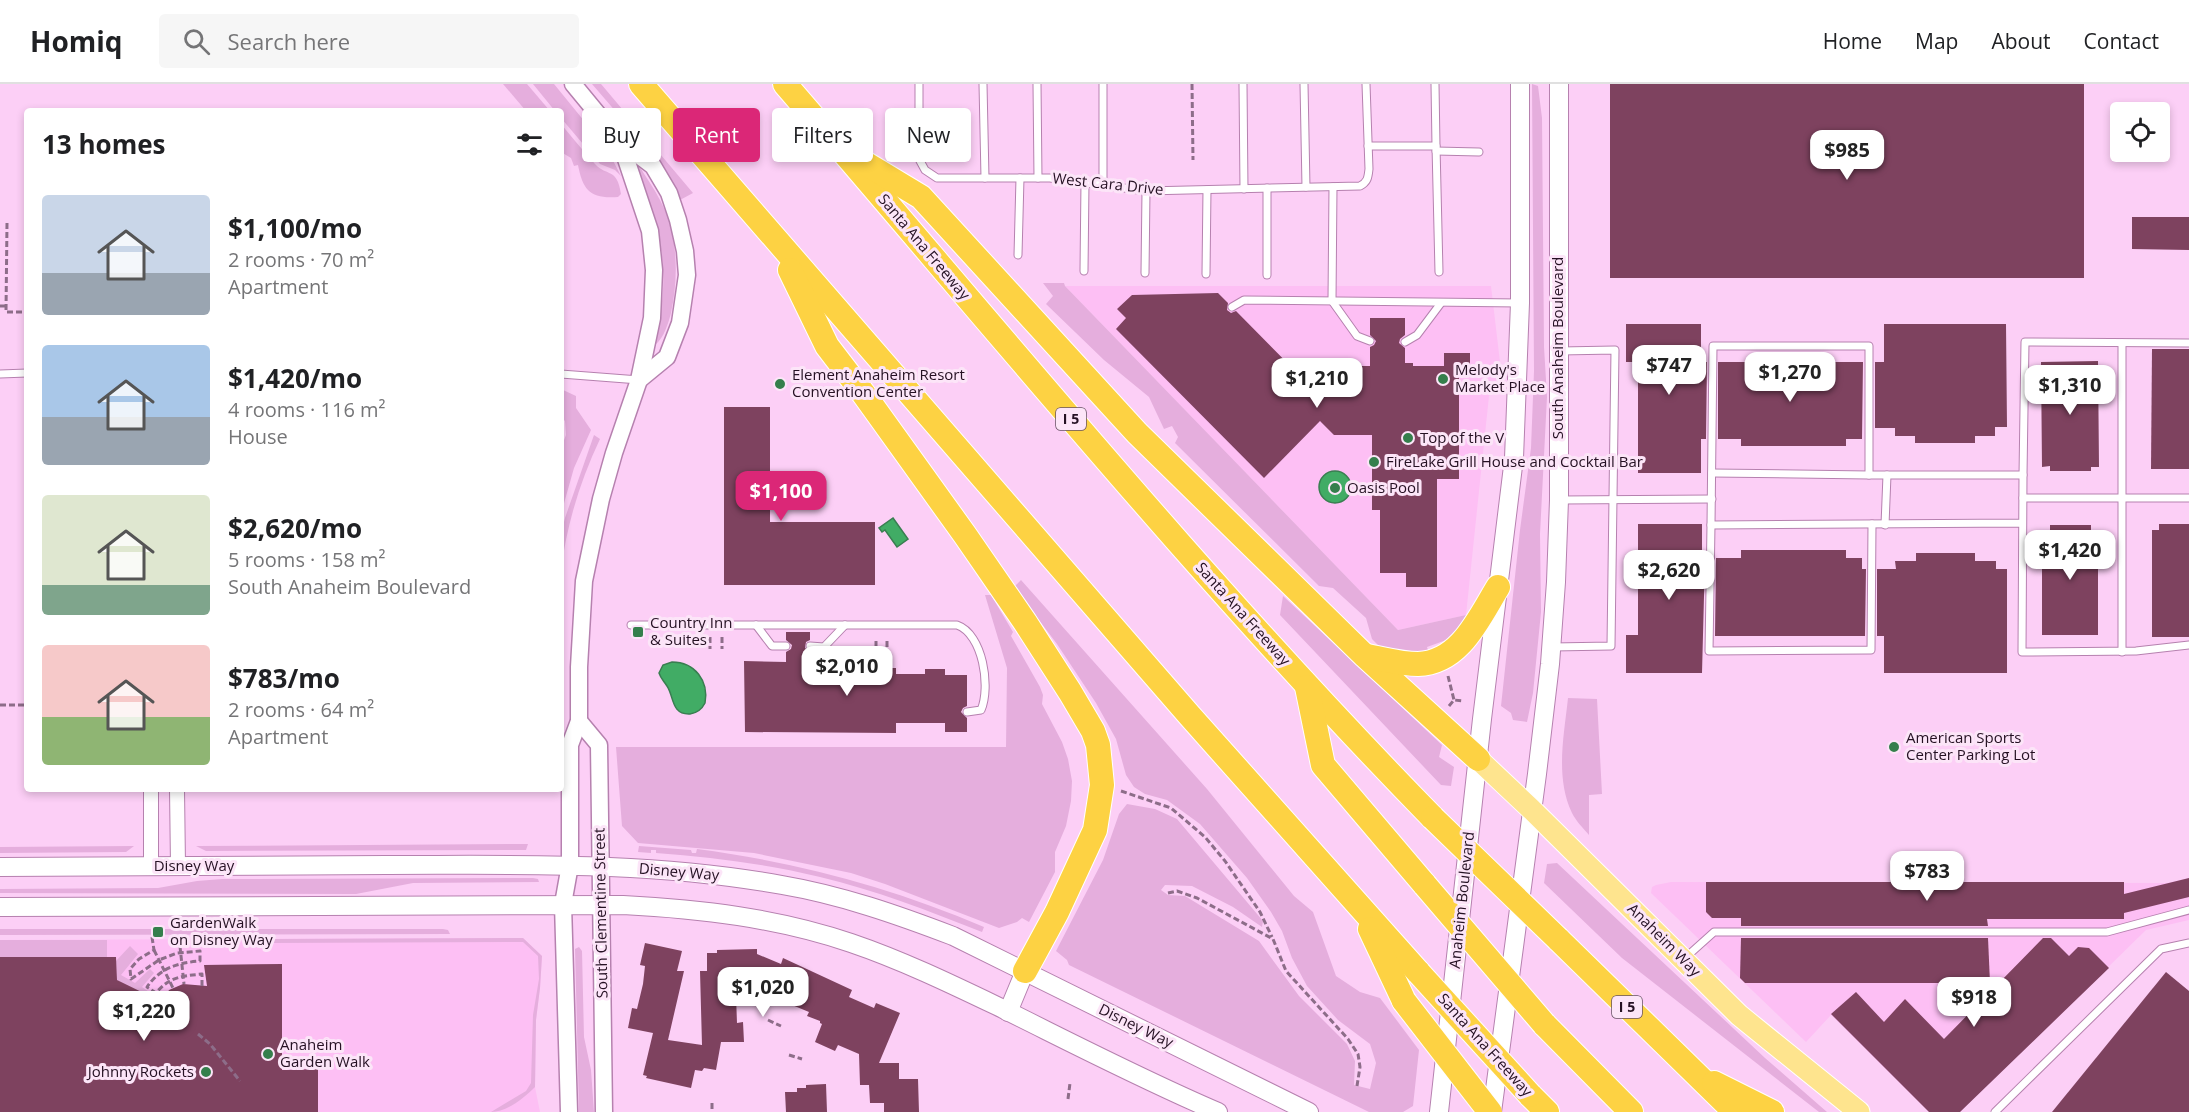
<!DOCTYPE html>
<meta charset="utf-8">
<style>
:root{--surface:#fff;--page:#f6f6f6;--text:#202124;--muted:#757577;--line:#e0e0e0;--accent:#db2777}
body{margin:0;font-family:"Open Sans",sans-serif;background:var(--page);color:var(--text);height:100vh;display:flex;flex-direction:column;font-size:22px;white-space:nowrap}
*{box-sizing:border-box;margin:0}
p{font-size:20px;color:var(--muted)}
.icon{flex:none;width:33px;height:33px;fill:none;stroke:currentColor;stroke-width:2;stroke-linecap:round;stroke-linejoin:round}
.map{position:relative;flex:1;overflow:hidden}
.side{position:absolute;left:24px;top:24px;width:540px;height:684px;display:flex;flex-direction:column;background:var(--surface);border-radius:6px;box-shadow:0 3px 9px #0003}
.side>*{flex:none}
.guide{position:absolute;left:582px;top:24px;width:570px;height:54px;display:flex;gap:12px}
.fabs{position:absolute;left:2110px;top:18px;display:grid;gap:12px}
.fabs a{display:grid;place-items:center;width:60px;height:60px;border-radius:6px;background:var(--surface);box-shadow:0 3px 9px #0003;font-size:30px}
.price{position:absolute;translate:-50% -51px;padding:0 14px;border-radius:12px;background:#fff;color:#222;font-size:20px;line-height:39px;filter:drop-shadow(0 2px 3px #0008)}
.price::after{content:'';position:absolute;left:50%;top:36px;width:18px;height:14px;margin-left:-9px;background:inherit;clip-path:polygon(0 0,100% 0,50% 100%)}
.price.active{background:var(--accent);color:#fff}
ul{padding:0;list-style:none}
li{display:flex;align-items:center;gap:18px;height:150px;padding:0 18px}
li span{display:grid;place-items:center;flex:none;width:168px;height:120px;border-radius:6px;color:#555}
li>.icon{margin-inline-start:auto}
span .icon{width:72px;height:72px;fill:#fffc;stroke-width:1}
li b{font-size:26px}
h2{display:flex;justify-content:space-between;align-items:center;height:72px;padding:0 18px;font-size:26px}
.chip{padding:0 21px;border-radius:6px;background:var(--surface);box-shadow:0 3px 9px #0003;font-size:21px;line-height:54px}
.chip.active{background:var(--accent);color:#fff}
header{display:flex;align-items:center;gap:36px;box-sizing:border-box;height:84px;padding:0 30px;background:var(--surface);border-bottom:2px solid var(--line)}
header strong{font-size:28px}
nav{display:flex;gap:33px;margin-inline-start:auto;font-size:21px}
.search{width:420px;height:54px;background:var(--page);display:flex;align-items:center;gap:15px;box-sizing:border-box;padding:0 21px;border-radius:6px;color:var(--muted);font-size:22px}
.map>svg:first-child{display:block}
.built{fill:#fdbff4}
.green{fill:#e5aedd}
.water{fill:#41ac65;stroke:#397e51;stroke-width:1.5}
.building{fill:#7e425f}
.lines{fill:none;stroke-linecap:round;stroke-linejoin:round}
.service-casing{stroke:#b681af;stroke-width:9}
.minor-casing{stroke:#b681af;stroke-width:16}
.tertiary-casing{stroke:#b681af;stroke-width:19}
.secondary-casing{stroke:#b681af;stroke-width:20}
.primary-casing{stroke:#fff;stroke-width:23}
.motorway-casing{stroke:#fff;stroke-width:26}
.path{stroke:#8d6d89;stroke-width:3;stroke-dasharray:6 3;stroke-linecap:butt}
.service{stroke:#fff;stroke-width:7}
.minor{stroke:#fff;stroke-width:14}
.tertiary{stroke:#fff;stroke-width:16}
.secondary{stroke:#fff;stroke-width:18}
.primary{stroke:#fee48e;stroke-width:21}
.motorway{stroke:#fdd243;stroke-width:24}
.motorway-bridge-casing{stroke:#fff;stroke-width:26;stroke-linecap:butt}
.motorway-bridge{stroke:#fdd243;stroke-width:24}
.poi-dot{fill:#357f4c;stroke:#fce5f8;stroke-width:2}
.labels{text-anchor:middle;stroke-width:6;stroke-linejoin:round;paint-order:stroke}
.shield{fill:#fce5f8;stroke:#665163;stroke-width:1.5}
.shield-label{font-size:14px;font-weight:bold;fill:#251123}
.street-label{font-size:15px;fill:#251123;stroke:#fce5f8}
.poi-label{font-size:15px;fill:#251123;stroke:#fce5f8;text-anchor:start}
</style>
<header>
<strong>Homiq</strong>
<div class="search"><svg class="icon" aria-label="search" viewBox="0 0 24 24"><circle cx="10" cy="10" r="6"/><path d="M15 15l6 6"/></svg>Search here</div>
<nav><a>Home</a><a>Map</a><a>About</a><a>Contact</a></nav>
</header>
<div class="map">
<svg width="2189" height="1028" viewBox="0 0 2189 1028">
<rect width="100%" height="100%" fill="#fccff6"/>
<g class="built">
<path d="M1065 202H1491L1502 295 1489 312 1466 531 1398 546Z"/>
<path d="M2189 794V836L2146 846 1960 1028H1929L1831 931 1806 958 1651 809 1652 803 1656 801 1671 798 2167 799Z"/>
<path d="M523 854 542 872 540 904 536 936 535 1003 540 1028H0V856Z"/>
</g>
<g class="green">
<path d="M503 0H527L550 27H526Z"/>
<path d="M533 0H554L607 65 621 92 615 86 600 80 561 34V27H555Z"/>
<path d="M592 0H601L693 109 680 116 655 73Z"/>
<path d="M1532 0 1538 2 1542 34 1544 263 1547 313 1540 450 1541 528 1533 609 1527 638 1513 636 1511 629 1501 622 1520 446 1531 364 1534 287Z"/>
<path d="M561 40C572 53 583 67 595 80 607 93 617 83 621 110L618 113C591 115 583 107 578 81L574 82 571 74 561 68Z"/>
<path d="M635 80H638C645 92 654 104 660 116 678 149 679 192 671 229 668 240 664 254 655 261L653 260C673 196 662 141 635 80Z"/>
<path d="M1043 199H1064L1065 202 1398 546 1466 531 1452 554 1427 563 1430 572 1385 568 1372 555 1366 534 1333 504 1319 502 1175 359 1178 353 1172 342 1164 345 1149 313 1104 276 1046 220 1053 212Z"/>
<path d="M561 305 576 312V324L591 346 574 384 561 430V364L566 351 565 337 561 333Z"/>
<path d="M594 351 600 355C580 397 567 440 561 486V450L565 434Z"/>
<path d="M1021 496 1207 705 1294 812 1313 828 1336 892 1360 908 1380 914 1419 966 1413 1022 1403 1028H1369L1069 881 1067 876 1056 867 1103 776 1119 730 1127 720 1155 725 1177 735 1263 837 1262 843 1233 823 1192 802 1165 801 1161 806 1168 811 1185 812 1259 857 1299 912 1347 960 1355 977 1354 1001 1370 1005 1376 979 1370 960 1338 936 1307 902 1292 874 1282 847 1271 828 1247 794 1200 740 1167 716 1145 710 1134 703 1126 691 1116 655 1096 619 1057 560 1014 503Z"/>
<path d="M985 511H991L1013 548 1011 552 1040 603 1043 611 1042 620 1062 658 1068 675 1072 697 1071 717 1066 742 1055 768V788L1029 838 1022 834 1017 838 999 844 885 800 851 789 754 769 638 759 622 742 616 663H1006L1007 584Z"/>
<path d="M1283 512 1442 661 1439 673 1454 683 1451 702 1441 701 1280 531Z"/>
<path d="M1568 614 1597 615 1602 710 1589 711V751C1583 744 1576 737 1572 729 1555 693 1564 652 1568 614Z"/>
<path d="M528 760 526 766 206 767 196 762Z"/>
<path d="M134 762 126 768 0 769V763Z"/>
<path d="M639 762 691 766 692 769H696L697 765C796 778 891 803 984 843L982 848C929 827 875 806 820 793 766 780 711 773 656 769V766H651V769L638 768Z"/>
<path d="M1557 779 1765 974 1827 1028H1819L1622 874 1544 799 1547 780Z"/>
<path d="M533 794 538 795 539 798 413 799 356 810 0 809V805L158 804 197 797 222 795Z"/>
<path d="M0 845H443L448 846 450 850 0 851Z"/>
<path d="M523 854 542 872 540 904 536 936 535 1003C524 1014 507 1028 491 1028L526 1007 531 999 533 931 539 895 538 872 523 858 272 859V855Z"/>
<rect x="0" y="856" width="107" height="17"/>
<path d="M130 862 138 870 121 891 135 899 150 885 154 889 142 903 162 917 155 920 117 896 116 877Z"/>
<path d="M579 863 582 867 584 953 591 986 594 1028H579L575 865Z"/>
</g>
<g class="water">
<circle cx="1335" cy="403" r="16"/>
<path d="M893 434 908 455 897 463 885 446 882 448 879 444Z"/>
<path d="M672 578C695 578 709 597 705 619 702 625 697 629 690 630 671 631 674 612 667 602 664 597 661 595 659 589L663 581Z"/>
</g>
<g class="building">
<rect x="1610" y="0" width="474" height="194"/>
<path d="M2132 133H2189V166L2132 165Z"/>
<path d="M1218 209 1228 219 1227 226 1231 229 1236 227 1316 308 1346 282H1370V263L1374 261 1376 257 1370 251V234H1405V251L1400 255 1399 259 1405 264V279H1413V282H1444V269H1470V293H1459V395H1437V503H1406V489H1380V426H1372V351H1334L1320 337 1264 394 1116 245 1126 234 1117 225 1132 211Z"/>
<path d="M1626 240H1701V278H1707L1706 355H1701V389H1638V278H1626Z"/>
<path d="M1884 240H2006L2007 343H1995V352H1975V359H1915V352H1895V344H1875V278H1884Z"/>
<path d="M2152 265H2189V385H2151Z"/>
<path d="M2098 277 2099 383H2091V387H2050V382L2042 383 2041 278Z"/>
<path d="M1718 278H1863L1862 355H1846V362H1741V355H1718Z"/>
<path d="M724 323H770V438H875V501H724Z"/>
<path d="M1638 440H1702V474H1705L1702 589H1626V551H1638Z"/>
<path d="M2159 440H2189V553H2152V446H2159Z"/>
<path d="M2050 441H2091V446H2098V551H2042V446H2050Z"/>
<path d="M1741 466H1846V474H1862V485H1866L1865 552H1715L1716 474H1741Z"/>
<path d="M1916 469H1975V477H1996V485H2007V589H1884V552H1877V485H1896L1895 477H1916Z"/>
<path d="M786 548H810V556L806 558 805 564 810 568V582L819 581V591L876 590V584H896V590H925V585H945V591H967V622L963 624 961 628 967 634V648H945V639H896V649L745 648 744 577 786 578V568L791 565 792 561 786 556Z"/>
<path d="M2189 794V813L2124 829V835H1987L1988 842H1741V834H1712L1706 828V798H2124V810Z"/>
<path d="M1741 854H1988L1990 899H1745L1740 894Z"/>
<path d="M2043 854H2051L2069 872 2078 863 2089 864 2109 884 1960 1028H1929L1831 930 1856 908 1884 938 1905 915 1944 955Z"/>
<path d="M645 859 682 867 677 887H684L668 956 702 961 700 887H707V869H717V866L757 865V870L781 880 783 874 852 906 849 913 874 924 876 919 900 929 879 979H899V995H918L919 1028H884V1019H870L869 1001H860L859 970 838 961 835 967 815 958 822 940 820 939V937L807 932 809 928 780 916 777 921 739 904V912H736L737 939 743 938 744 958H721L716 986 704 984 702 987 695 986 691 1004 646 994 647 992 643 991 653 949 628 944 632 924 637 925 643 900 645 882 640 881Z"/>
<path d="M0 873H116L117 896 162 918 169 906 183 900 207 902 204 881 282 880V986L318 985V1028H0Z"/>
<path d="M2166 888 2189 907V1028H2052Z"/>
<path d="M826 1000 827 1028H786L785 1008H797V1004H806V1001Z"/>
</g>
<g class="lines">
<defs>
<g id="service">
<path d="M919 0V75L925 86 937 94H1050L1146 107 1360 102C1368 98 1368 93 1369 85L1366 0"/>
<path d="M983 0 985 94"/>
<path d="M1037 0 1038 94"/>
<path d="M1103 0V101"/>
<path d="M1243 0 1244 105"/>
<path d="M1304 0 1306 103"/>
<path d="M1368 62H1436L1435 0"/>
<path d="M1436 62 1439 188"/>
<path d="M1436 67 1479 68"/>
<path d="M1333 103 1332 217 1357 252 1370 257"/>
<path d="M1267 104V191"/>
<path d="M1018 171 1020 94"/>
<path d="M1084 187 1085 98"/>
<path d="M1145 189 1146 107"/>
<path d="M1206 190 1207 106"/>
<path d="M1232 223 1244 216 1520 219"/>
<path d="M1405 258 1417 251 1441 219"/>
<path d="M2122 259V568"/>
<path d="M0 290 27 289"/>
<path d="M561 290 639 296"/>
<path d="M1712 389 1869 391"/>
<path d="M2023 391 2025 258 2189 259"/>
<path d="M2023 414H2189"/>
<path d="M1561 416 1712 415"/>
<path d="M2022 439 1711 441 1713 262H1869V391H2023L2022 568 2136 567 2189 561"/>
<path d="M1711 441 1709 567 1871 566 1872 440"/>
<path d="M1885 441 1887 391"/>
<path d="M631 541H957C983 550 991 603 981 626L967 628"/>
<path d="M756 541 772 562H786"/>
<path d="M810 562 824 563 845 541"/>
<path d="M1553 563 1611 562 1615 266 1560 267"/>
<path d="M1685 874 1714 848H2107L2189 826"/>
<path d="M1995 1028 2161 865 2189 859"/>
</g>
<g id="minor">
<path d="M177 705 178 782"/>
<path d="M151 782V705"/>
</g>
<g id="tertiary">
<path d="M573 0 620 57 653 82 669 109 678 136 685 167 687 191 680 239 667 273 639 296"/>
<path d="M579 637 599 661 604 1028"/>
<path d="M569 1028 563 820 570 781V661L579 637V583L584 497 601 415 614 369 639 296 652 234 654 186 650 147 620 57"/>
</g>
<g id="secondary">
<path d="M0 783C129 782 258 782 387 781 519 781 651 777 782 801 841 811 898 831 953 852L1309 1028"/>
<path d="M0 823 623 821C700 825 778 834 851 859 901 876 949 899 997 922 1070 958 1143 996 1218 1028"/>
<path d="M1008 928 1025 887"/>
<path d="M1439 1028 1482 635 1514 374 1520 219V0"/>
<path d="M1492 1028 1537 690 1550 580 1556 498 1559 416V0"/>
</g>
<path id="primary" d="M1478 675 1531 725 1739 931 1859 1028"/>
<g id="motorway">
<path d="M641 0 1190 632 1419 889"/>
<path d="M785 0C998 247 1205 501 1433 734"/>
<path d="M858 75 921 113 1137 349 1365 572 1478 675"/>
<path d="M790 186 827 262 863 309 965 451 1025 538 1070 608 1093 647 1098 661 1102 701 1095 746 1057 828 1025 887"/>
<path d="M1367 572C1384 575 1401 580 1418 580 1460 579 1479 534 1498 503"/>
<path d="M1307 603 1323 681 1425 801"/>
<path d="M1370 845 1404 917"/>
<path d="M1558 855 1735 1028"/>
<path d="M1544 940 1631 1028"/>
<path d="M1714 999 1772 1028"/>
<path d="M1530 1011 1547 1028"/>
</g>
</defs>
<use href="#service" class="service-casing"/>
<use href="#minor" class="minor-casing"/>
<use href="#tertiary" class="tertiary-casing"/>
<use href="#secondary" class="secondary-casing"/>
<use href="#primary" class="primary-casing"/>
<use href="#motorway" class="motorway-casing"/>
<g class="path">
<path d="M1192 0 1193 76"/>
<path d="M7 139 6 228H27"/>
<path d="M0 222H6"/>
<path d="M777 391H790"/>
<path d="M777 409H791"/>
<path d="M777 421H790"/>
<path d="M710 553V565"/>
<path d="M722 553V565"/>
<path d="M876 557V570"/>
<path d="M887 557V570"/>
<path d="M1448 592 1454 616"/>
<path d="M0 621H27"/>
<path d="M1449 622 1454 616 1464 617"/>
<path d="M1121 707 1171 724 1205 753 1225 777 1260 828 1272 853"/>
<path d="M1168 809 1177 807 1197 814 1273 855 1286 887 1348 955 1358 970 1360 983 1357 1002"/>
<path d="M152 853 154 866 139 875 130 885 131 895 159 876 177 869 200 867V877C177 879 160 884 147 903L156 909C169 893 182 892 202 890V903"/>
<path d="M179 853 184 900"/>
<path d="M154 866 173 904"/>
<path d="M768 936 781 942"/>
<path d="M198 950 210 960 240 997"/>
<path d="M789 971 802 975"/>
<path d="M1068 1015 1070 999"/>
<path d="M712 1019V1028"/>
</g>
<use href="#service" class="service"/>
<use href="#minor" class="minor"/>
<use href="#tertiary" class="tertiary"/>
<use href="#secondary" class="secondary"/>
<use href="#primary" class="primary"/>
<use href="#motorway" class="motorway"/>
<defs>
<g id="motorway-bridge">
<path d="M1433 734 1558 855"/>
<path d="M1425 801 1544 940"/>
<path d="M1419 889 1530 1011"/>
<path d="M1404 917 1490 1028"/>
</g>
</defs>
<use href="#motorway-bridge" class="motorway-bridge-casing"/>
<use href="#motorway-bridge" class="motorway-bridge"/>
</g>
<g class="poi-dot">
<circle cx="1443" cy="295" r="6"/>
<circle cx="780" cy="300" r="6"/>
<circle cx="1408" cy="354" r="6"/>
<circle cx="1374" cy="378" r="6"/>
<circle cx="1335" cy="404" r="6"/>
<rect x="632" y="542" width="12" height="12" rx="3"/>
<circle cx="1894" cy="663" r="6"/>
<rect x="152" y="842" width="12" height="12" rx="3"/>
<circle cx="268" cy="970" r="6"/>
<circle cx="206" cy="988" r="6"/>
</g>
<g class="labels">
<g class="shield">
<rect x="1056" y="324" width="30" height="22" rx="4.5"/>
<rect x="1612" y="912" width="30" height="22" rx="4.5"/>
</g>
<g class="shield-label">
<text x="1071" y="340">I 5</text>
<text x="1627" y="928">I 5</text>
</g>
<g class="street-label">
<text transform="translate(1108 100) rotate(6)" y="5">West Cara Drive</text>
<text transform="translate(924 163) rotate(50)" y="5">Santa Ana Freeway</text>
<text transform="translate(1558 264) rotate(-90)" y="5">South Anaheim Boulevard</text>
<text transform="translate(1243 530) rotate(48)" y="5">Santa Ana Freeway</text>
<text x="194" y="787">Disney Way</text>
<text transform="translate(679 788) rotate(5)" y="5">Disney Way</text>
<text transform="translate(1462 816) rotate(-84)" y="5">Anaheim Boulevard</text>
<text transform="translate(601 829) rotate(-91)" y="5">South Clementine Street</text>
<text transform="translate(1664 856) rotate(45)" y="5">Anaheim Way</text>
<text transform="translate(1136 942) rotate(26)" y="5">Disney Way</text>
<text transform="translate(1485 961) rotate(48)" y="5">Santa Ana Freeway</text>
</g>
<g class="poi-label">
<text x="1455" y="291">Melody's<tspan x="1455" dy="17">Market Place</tspan></text>
<text x="792" y="296">Element Anaheim Resort<tspan x="792" dy="17">Convention Center</tspan></text>
<text x="1420" y="359">Top of the V</text>
<text x="1386" y="383">FireLake Grill House and Cocktail Bar</text>
<text x="1347" y="409">Oasis Pool</text>
<text x="650" y="544">Country Inn<tspan x="650" dy="17">&amp; Suites</tspan></text>
<text x="1906" y="659">American Sports<tspan x="1906" dy="17">Center Parking Lot</tspan></text>
<text x="170" y="844">GardenWalk<tspan x="170" dy="17">on Disney Way</tspan></text>
<text x="280" y="966">Anaheim<tspan x="280" dy="17">Garden Walk</tspan></text>
<text x="194" y="993" text-anchor="end">Johnny Rockets</text>
</g>
</g>
</svg>
<div class="fabs">
<a><svg class="icon" aria-label="locate" viewBox="0 0 24 24"><circle cx="12" cy="12" r="6"/><path d="M12 2v4M12 18v4M2 12h4M18 12h4"/></svg></a>
</div>
<b class="price" style="left:1847px;top:97px">$985</b>
<b class="price" style="left:1669px;top:312px">$747</b>
<b class="price" style="left:1790px;top:319px">$1,270</b>
<b class="price" style="left:1317px;top:325px">$1,210</b>
<b class="price" style="left:2070px;top:332px">$1,310</b>
<b class="price active" style="left:781px;top:438px">$1,100</b>
<b class="price" style="left:2070px;top:497px">$1,420</b>
<b class="price" style="left:1669px;top:517px">$2,620</b>
<b class="price" style="left:847px;top:613px">$2,010</b>
<b class="price" style="left:1927px;top:818px">$783</b>
<b class="price" style="left:763px;top:934px">$1,020</b>
<b class="price" style="left:1974px;top:944px">$918</b>
<b class="price" style="left:144px;top:958px">$1,220</b>
<div class="guide">
<a class="chip">Buy</a>
<a class="chip active">Rent</a>
<a class="chip">Filters</a>
<a class="chip">New</a>
</div>
<section class="side">
<h2>13 homes<svg class="icon" aria-label="filters" viewBox="0 0 24 24"><path d="M4 7h16M4 17h16"/><circle cx="9" cy="7" r="2"/><circle cx="15" cy="17" r="2"/></svg></h2>
<ul>
<li><span style="background:linear-gradient(#c9d6e8 65%,#9aa5b1 0)"><svg class="icon" aria-label="home" viewBox="0 0 24 24"><path d="M3 11l9-7 9 7M6 9v11h12V9"/></svg></span><div><b>$1,100/mo</b><p>2 rooms · 70 m²</p><p>Apartment</p></div></li>
<li><span style="background:linear-gradient(#a9c7e8 60%,#9aa5b1 0)"><svg class="icon" aria-label="home" viewBox="0 0 24 24"><path d="M3 11l9-7 9 7M6 9v11h12V9"/></svg></span><div><b>$1,420/mo</b><p>4 rooms · 116 m²</p><p>House</p></div></li>
<li><span style="background:linear-gradient(#dfe7d0 75%,#7fa58c 0)"><svg class="icon" aria-label="home" viewBox="0 0 24 24"><path d="M3 11l9-7 9 7M6 9v11h12V9"/></svg></span><div><b>$2,620/mo</b><p>5 rooms · 158 m²</p><p>South Anaheim Boulevard</p></div></li>
<li><span style="background:linear-gradient(#f6c9c9 60%,#8fb573 0)"><svg class="icon" aria-label="home" viewBox="0 0 24 24"><path d="M3 11l9-7 9 7M6 9v11h12V9"/></svg></span><div><b>$783/mo</b><p>2 rooms · 64 m²</p><p>Apartment</p></div></li>
</ul>
</section>
</div>
